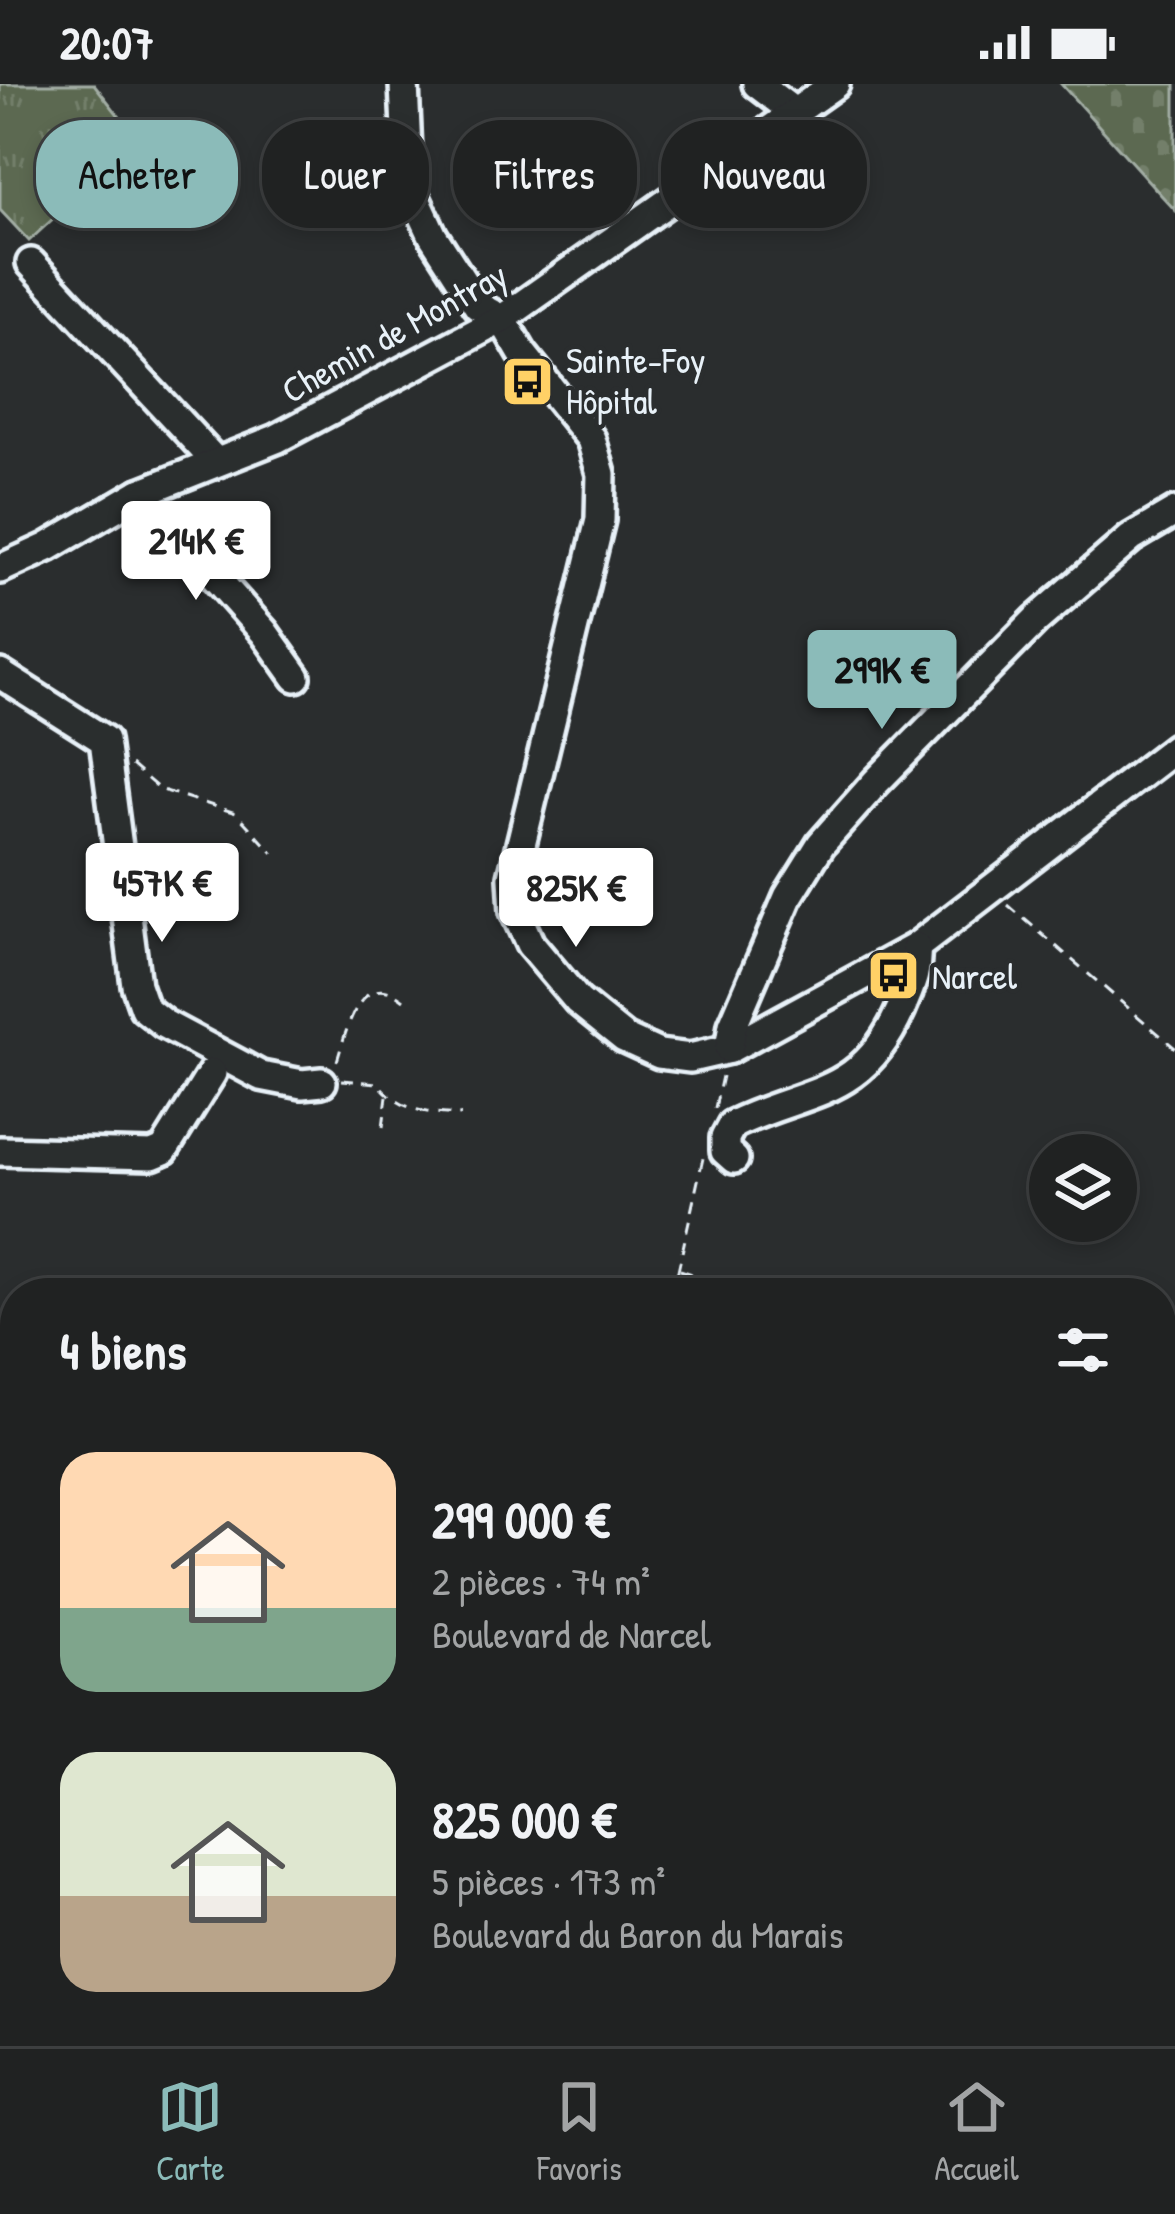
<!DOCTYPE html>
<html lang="fr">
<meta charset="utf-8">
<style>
:root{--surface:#202222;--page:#282a2a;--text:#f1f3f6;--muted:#a2a4a5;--line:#3d3f40;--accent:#8bbbb9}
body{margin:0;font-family:"Patrick Hand",sans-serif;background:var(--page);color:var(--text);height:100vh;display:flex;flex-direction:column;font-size:45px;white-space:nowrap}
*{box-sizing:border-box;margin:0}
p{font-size:39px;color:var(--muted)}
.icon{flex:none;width:66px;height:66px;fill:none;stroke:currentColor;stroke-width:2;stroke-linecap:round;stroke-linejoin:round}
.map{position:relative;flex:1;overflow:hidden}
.details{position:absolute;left:0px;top:1194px;width:1176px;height:768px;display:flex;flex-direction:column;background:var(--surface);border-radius:48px 48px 0 0;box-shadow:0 6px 18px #0003,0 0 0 3px var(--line)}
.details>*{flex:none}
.guide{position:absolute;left:36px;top:36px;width:1104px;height:108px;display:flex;gap:24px}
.tools{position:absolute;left:1029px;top:1050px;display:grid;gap:24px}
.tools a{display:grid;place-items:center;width:108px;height:108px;border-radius:50%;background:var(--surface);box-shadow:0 6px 18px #0003,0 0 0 3px var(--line);font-size:60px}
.price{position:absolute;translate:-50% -102px;padding:0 27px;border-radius:12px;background:#fff;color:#222;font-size:39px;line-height:78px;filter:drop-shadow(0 3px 6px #0008)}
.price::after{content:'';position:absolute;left:50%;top:72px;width:36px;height:27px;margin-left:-18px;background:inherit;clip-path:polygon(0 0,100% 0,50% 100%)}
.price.on{background:var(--accent);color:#111}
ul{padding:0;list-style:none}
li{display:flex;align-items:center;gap:36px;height:300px;padding:0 60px}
li span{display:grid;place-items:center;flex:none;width:336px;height:240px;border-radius:36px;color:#555}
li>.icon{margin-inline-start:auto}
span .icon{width:144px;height:144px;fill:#fffc;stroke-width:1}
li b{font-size:51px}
h2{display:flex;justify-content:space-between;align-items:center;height:144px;padding:0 60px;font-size:51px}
.pill{padding:0 42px;border-radius:48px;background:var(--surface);box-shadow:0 6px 18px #0003,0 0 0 3px var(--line);font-size:42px;line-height:108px}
.pill.on{background:var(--accent);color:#111}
.status{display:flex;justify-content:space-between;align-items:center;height:84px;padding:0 60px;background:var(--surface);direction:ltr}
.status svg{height:33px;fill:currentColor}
.menu{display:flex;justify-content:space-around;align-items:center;height:168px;border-top:3px solid var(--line);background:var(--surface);font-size:33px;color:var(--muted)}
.menu a{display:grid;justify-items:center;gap:6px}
.menu .on{color:var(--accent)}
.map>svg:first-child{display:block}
.grass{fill:url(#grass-tufts);stroke:#a2ada4;stroke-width:3}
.forest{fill:url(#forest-crowns);stroke:#a2ada4;stroke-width:3}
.cemetery{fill:url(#cemetery-stones);stroke:#a2ada4;stroke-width:3}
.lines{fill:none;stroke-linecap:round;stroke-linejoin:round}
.minor-casing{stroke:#e8f1f8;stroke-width:36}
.path{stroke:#e8f1f8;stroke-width:3;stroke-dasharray:12 9;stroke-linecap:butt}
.minor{stroke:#2a2d2e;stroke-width:27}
.labels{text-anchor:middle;stroke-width:9;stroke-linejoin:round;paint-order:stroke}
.street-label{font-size:36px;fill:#e8f1f8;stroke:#2a2d2e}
.poi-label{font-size:36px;fill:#e8f1f8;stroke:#2a2d2e;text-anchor:start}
</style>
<div class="status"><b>20:07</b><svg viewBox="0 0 49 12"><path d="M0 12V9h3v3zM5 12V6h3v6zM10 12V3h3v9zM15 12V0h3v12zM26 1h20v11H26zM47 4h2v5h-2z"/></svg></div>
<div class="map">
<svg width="1175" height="1962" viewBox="0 0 1175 1962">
<defs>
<pattern id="grass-tufts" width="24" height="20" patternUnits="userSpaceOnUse" patternTransform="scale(3)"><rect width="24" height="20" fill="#5b6951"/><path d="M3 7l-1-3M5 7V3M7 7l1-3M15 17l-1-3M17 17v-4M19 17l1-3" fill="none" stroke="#737f6b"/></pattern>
<pattern id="forest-crowns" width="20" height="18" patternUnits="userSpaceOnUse" patternTransform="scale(3)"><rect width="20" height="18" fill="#5b6951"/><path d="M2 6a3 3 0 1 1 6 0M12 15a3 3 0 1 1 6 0" fill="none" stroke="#737f6b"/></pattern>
<pattern id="cemetery-stones" width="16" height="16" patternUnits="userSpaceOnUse" patternTransform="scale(3)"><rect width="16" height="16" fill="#5b6951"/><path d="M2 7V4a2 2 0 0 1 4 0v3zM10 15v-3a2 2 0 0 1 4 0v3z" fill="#737f6b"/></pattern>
</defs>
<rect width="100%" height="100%" fill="#2a2d2e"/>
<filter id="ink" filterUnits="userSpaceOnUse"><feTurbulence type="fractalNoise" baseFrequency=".00833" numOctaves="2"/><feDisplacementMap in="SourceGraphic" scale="24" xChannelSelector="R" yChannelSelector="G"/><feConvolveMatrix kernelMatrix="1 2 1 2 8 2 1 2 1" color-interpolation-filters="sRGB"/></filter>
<g filter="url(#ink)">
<g class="grass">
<path d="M0 0H94L138 56 29 157 0 126Z"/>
<path d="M441 1947H624L596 1962H450Z"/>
</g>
<g class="forest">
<path d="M1175 1287V1619L1161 1614V1307Z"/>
<path d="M0 1331 15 1353V1947H441L450 1962H0Z"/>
<path d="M624 1947H810L811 1962H596Z"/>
</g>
<path class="cemetery" d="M1061 0H1175V126L1162 112Z"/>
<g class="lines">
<defs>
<g id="minor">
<path d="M404 0 408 91 414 111 433 152 478 222 502 235 522 269 591 355 601 390 600 436 513 793 515 827 530 860 578 917 624 954 659 970 690 974 729 965 916 863 1175 664"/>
<path d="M757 0 794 28"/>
<path d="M31 179 216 378"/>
<path d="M140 409 264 548 296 593"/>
<path d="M0 485 48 463 140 409 276 355 502 235 835 0"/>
<path d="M0 590 104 656 136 901 144 924 164 940 261 992 302 1000 322 998"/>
<path d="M729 965 733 941 788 813 821 760 876 698 1036 536 1131 454 1175 428"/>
<path d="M0 1067 152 1071 164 1066 212 989"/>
<path d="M734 1075 725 1067V1054L732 1041C808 1004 861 1015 901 925 910 903 918 888 916 863"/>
<path d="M1161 1276 1175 1254"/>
<path d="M1161 1876H1175"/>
<path d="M225 1962C266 1950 310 1962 351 1947"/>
<path d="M1129 1962 1130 1947"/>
</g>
</defs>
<use href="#minor" class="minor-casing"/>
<g class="path">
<path d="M131 681 159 705 236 729 273 769"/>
<path d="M1008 821 1175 964"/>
<path d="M337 977C347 945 360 882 404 916"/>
<path d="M342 996 378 999C401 1028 426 1029 461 1031"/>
<path d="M715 1024 722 992"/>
<path d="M383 1043 387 1012"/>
<path d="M680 1186 752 1209"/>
<path d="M673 1209 703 1074"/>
<path d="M0 1464 15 1480 0 1499"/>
<path d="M0 1618 15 1646"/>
<path d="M0 1723 15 1715"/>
<path d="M0 1818 15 1815"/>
<path d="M0 1859 15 1851"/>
<path d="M0 1937 15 1941"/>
<path d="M45 1947H105"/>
<path d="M138 1947 147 1948"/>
<path d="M541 1947 547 1962"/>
<path d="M660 1947 672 1954 685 1947"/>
<path d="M706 1947 715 1958"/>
<path d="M811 1947H824"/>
<path d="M712 1962 722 1952 730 1958 748 1947"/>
<path d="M811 1962 815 1948"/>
</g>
<use href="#minor" class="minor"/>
</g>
</g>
<defs>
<symbol id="bus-square" viewBox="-11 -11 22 22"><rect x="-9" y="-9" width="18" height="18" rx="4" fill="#ffd166" stroke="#2a2d2e"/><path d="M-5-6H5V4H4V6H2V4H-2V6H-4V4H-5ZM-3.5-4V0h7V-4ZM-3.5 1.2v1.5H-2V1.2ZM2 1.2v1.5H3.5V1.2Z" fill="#111"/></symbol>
</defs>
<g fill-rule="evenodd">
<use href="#bus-square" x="498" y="268" width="59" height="59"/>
<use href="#bus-square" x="864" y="862" width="59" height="59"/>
</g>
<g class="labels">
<g class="street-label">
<text transform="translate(394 248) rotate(-29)" y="13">Chemin de Montray</text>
</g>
<g class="poi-label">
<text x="566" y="289">Sainte-Foy<tspan x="566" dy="41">Hôpital</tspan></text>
<text x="932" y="905">Narcel</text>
</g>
</g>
</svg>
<div class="tools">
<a><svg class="icon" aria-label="layers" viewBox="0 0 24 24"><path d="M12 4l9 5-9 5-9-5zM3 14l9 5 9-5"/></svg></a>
</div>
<b class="price" style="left:196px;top:519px">214K €</b>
<b class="price on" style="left:882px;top:648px">299K €</b>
<b class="price" style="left:162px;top:861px">457K €</b>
<b class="price" style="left:576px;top:866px">825K €</b>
<div class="guide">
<a class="pill on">Acheter</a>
<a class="pill">Louer</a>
<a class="pill">Filtres</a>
<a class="pill">Nouveau</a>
</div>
<section class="details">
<h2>4 biens<svg class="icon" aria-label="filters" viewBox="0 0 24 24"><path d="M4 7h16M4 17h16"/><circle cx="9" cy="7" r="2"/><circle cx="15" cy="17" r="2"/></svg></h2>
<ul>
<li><span style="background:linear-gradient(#ffd9b3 65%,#7fa58c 0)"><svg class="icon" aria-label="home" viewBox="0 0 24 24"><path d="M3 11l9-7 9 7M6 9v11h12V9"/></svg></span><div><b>299 000 €</b><p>2 pièces · 74 m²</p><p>Boulevard de Narcel</p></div></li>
<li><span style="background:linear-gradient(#dfe7d0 60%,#b9a48a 0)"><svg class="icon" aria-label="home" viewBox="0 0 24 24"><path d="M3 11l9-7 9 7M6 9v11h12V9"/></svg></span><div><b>825 000 €</b><p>5 pièces · 173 m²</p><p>Boulevard du Baron du Marais</p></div></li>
</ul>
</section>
</div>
<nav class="menu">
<a class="on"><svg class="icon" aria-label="map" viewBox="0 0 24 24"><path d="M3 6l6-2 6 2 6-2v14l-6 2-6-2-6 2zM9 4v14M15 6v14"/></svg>Carte</a>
<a><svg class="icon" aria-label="saved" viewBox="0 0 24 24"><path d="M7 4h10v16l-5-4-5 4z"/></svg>Favoris</a>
<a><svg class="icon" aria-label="home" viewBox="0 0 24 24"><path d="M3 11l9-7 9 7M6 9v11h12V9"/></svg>Accueil</a>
</nav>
